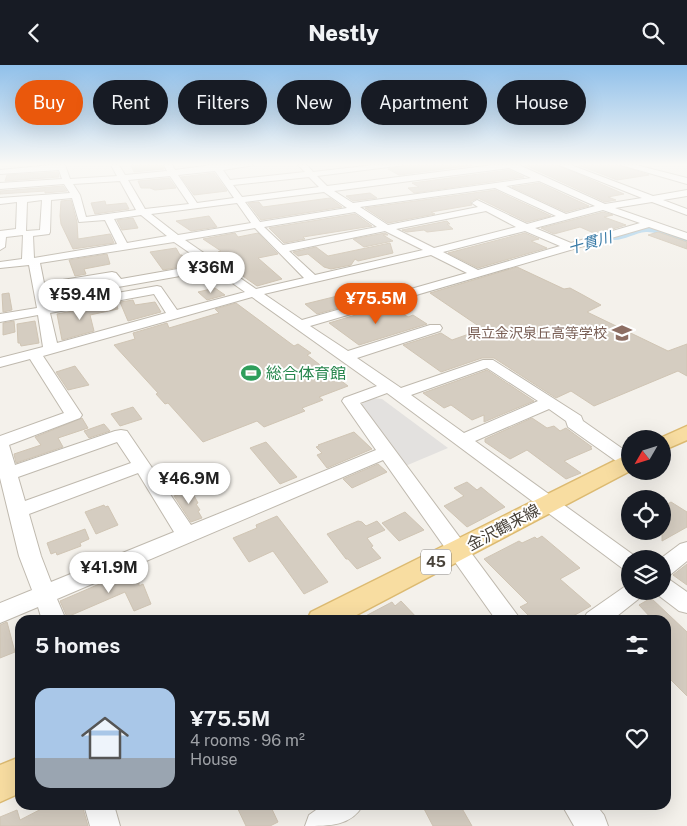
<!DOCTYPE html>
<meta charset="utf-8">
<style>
:root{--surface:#171b24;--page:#20242c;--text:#f1f3f6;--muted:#9ea1a6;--accent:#ea580c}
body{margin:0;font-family:"Public Sans","Noto Sans JP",sans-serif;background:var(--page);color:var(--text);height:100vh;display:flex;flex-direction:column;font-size:19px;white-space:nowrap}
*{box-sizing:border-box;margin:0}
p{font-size:16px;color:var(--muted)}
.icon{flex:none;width:28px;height:28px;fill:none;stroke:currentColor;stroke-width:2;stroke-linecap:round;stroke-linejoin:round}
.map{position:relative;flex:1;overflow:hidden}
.side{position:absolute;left:15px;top:550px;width:656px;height:195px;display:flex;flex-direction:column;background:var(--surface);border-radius:15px;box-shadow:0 5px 20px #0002}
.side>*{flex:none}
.top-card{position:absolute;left:15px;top:15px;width:658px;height:45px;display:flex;gap:10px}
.needle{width:32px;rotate:231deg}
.fabs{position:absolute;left:621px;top:365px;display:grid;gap:10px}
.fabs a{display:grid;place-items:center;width:50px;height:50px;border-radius:50%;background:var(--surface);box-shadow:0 5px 20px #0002;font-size:25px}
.price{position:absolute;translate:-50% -42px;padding:0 11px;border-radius:18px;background:#fff;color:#222;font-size:16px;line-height:32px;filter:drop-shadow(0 1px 2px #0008)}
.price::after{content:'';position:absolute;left:50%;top:30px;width:15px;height:11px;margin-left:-8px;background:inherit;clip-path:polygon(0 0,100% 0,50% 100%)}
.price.selected{background:var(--accent);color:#fff}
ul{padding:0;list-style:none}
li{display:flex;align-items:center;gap:15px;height:125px;padding:0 20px}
li span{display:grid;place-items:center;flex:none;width:140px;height:100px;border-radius:15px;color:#555}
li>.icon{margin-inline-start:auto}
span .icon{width:60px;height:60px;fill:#fffc;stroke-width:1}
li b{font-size:21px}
h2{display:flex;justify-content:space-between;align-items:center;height:60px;padding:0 20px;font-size:21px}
.chip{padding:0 18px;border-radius:22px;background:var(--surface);box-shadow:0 5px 20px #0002;font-size:18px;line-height:45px}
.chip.selected{background:var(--accent);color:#fff}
header{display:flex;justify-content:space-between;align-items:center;height:65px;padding:0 20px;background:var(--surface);font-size:22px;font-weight:800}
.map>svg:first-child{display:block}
.parking{fill:#e3e1df}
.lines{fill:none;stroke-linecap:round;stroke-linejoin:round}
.river{fill:#acd3ec;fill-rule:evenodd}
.building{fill:#d5cdc1;stroke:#d0c5b4}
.minor-casing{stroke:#bfb9ae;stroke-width:2}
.major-casing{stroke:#dcba71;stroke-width:3}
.minor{fill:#fff;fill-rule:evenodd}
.major{fill:#f8dda1;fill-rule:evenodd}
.labels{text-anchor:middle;stroke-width:4;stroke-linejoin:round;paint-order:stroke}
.far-education-label{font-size:14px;fill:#785e54;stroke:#fff;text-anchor:end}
.far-water-label{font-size:15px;font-style:italic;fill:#3679a6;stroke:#fff}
.shield{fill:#fff;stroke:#7f7b74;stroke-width:1}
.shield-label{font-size:15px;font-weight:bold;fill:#484239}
.leisure-label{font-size:16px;fill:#27864d;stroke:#fff;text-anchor:start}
.street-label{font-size:16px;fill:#484239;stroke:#fff}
</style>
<header><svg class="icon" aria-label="back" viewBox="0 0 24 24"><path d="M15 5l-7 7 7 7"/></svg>Nestly<svg class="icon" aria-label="search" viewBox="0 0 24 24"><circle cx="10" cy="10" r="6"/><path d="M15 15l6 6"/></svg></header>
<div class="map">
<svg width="687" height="761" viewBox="0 0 687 761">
<rect width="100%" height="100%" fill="#f4f1eb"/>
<path class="parking" d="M373 333 382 334 448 383 403 402 360 340Z"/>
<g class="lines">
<path class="river" d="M645 157 660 160 687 170V180C674 177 659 166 646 167 633 168 621 178 608 174L605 171 608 168Z"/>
</g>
<g class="building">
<path d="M131 100H162L164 104 134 107Z"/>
<path d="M406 100H474L399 110 388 104Z"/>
<path d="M525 100H557L624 129 608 132 616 135 605 137Z"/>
<path d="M578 100H619L649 110 617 115Z"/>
<path d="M509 105 524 112 414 128 408 123 419 122 412 118Z"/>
<path d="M58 107 59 112 5 116 7 110Z"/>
<path d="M214 108 227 126 194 130 181 112Z"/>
<path d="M169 113 176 123 155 125 150 123H141L138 116Z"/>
<path d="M539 118 589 141 566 147 512 122Z"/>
<path d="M63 121 67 126 45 128V126L0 129V126Z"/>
<path d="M495 125 551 151 527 157 478 133 470 137 472 140 431 147 435 149 388 158 365 143Z"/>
<path d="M370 128 377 133 353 136 346 131Z"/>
<path d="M330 133 342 142 261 155 248 138 259 137 263 142Z"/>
<path d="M71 135 77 157 78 174 110 169 114 178 73 184 61 159 60 151 61 136Z"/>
<path d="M105 136 106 140 126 138 129 144 95 149 91 138Z"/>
<path d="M603 147 613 150 604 152 626 160 596 169 580 162 554 169 541 163Z"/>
<path d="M355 149 372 161 303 172 305 174 284 178 269 163Z"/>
<path d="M209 151 217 162 191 166 176 156Z"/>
<path d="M133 153 138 163 122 165 117 155Z"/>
<path d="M447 156 450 159H447L453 164 427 167 424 165 407 167 402 165Z"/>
<path d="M658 167 687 177V184L648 170Z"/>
<path d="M235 168 238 172 258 168 278 189 258 193 282 214 257 221 230 202 238 200 218 187 221 186 203 174Z"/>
<path d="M385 168 388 170H383L393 176 364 182 353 174Z"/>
<path d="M525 168 539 174 531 176 547 183 478 203 448 188Z"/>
<path d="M390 178 393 188 358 196 355 194 351 200 331 204 324 202 308 189 298 191 293 187 316 182 328 191Z"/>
<path d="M176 183 180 190H182L186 201 163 205 150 187Z"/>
<path d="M107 189 110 199 84 204 86 209 75 211 69 195Z"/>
<path d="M517 202 564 224 570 223 583 230 601 240 587 247 668 286 687 279V311L678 306 594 341 571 326 556 333 494 293H482L441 307 403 280 441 268 452 275 483 264 430 228Z"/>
<path d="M91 219 93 225 108 223 112 227 55 237 54 233 82 228 79 221Z"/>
<path d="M215 223 225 230 207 235 198 227Z"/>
<path d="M366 224 377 232 317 249 305 239Z"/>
<path d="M9 228 12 245 3 247 2 229Z"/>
<path d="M133 235 135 240 155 237 161 247 128 256 120 237Z"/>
<path d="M116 238 118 244 90 250 94 266 62 275 57 249Z"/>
<path d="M236 238 294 281 298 279 311 288 307 290 348 321 319 332 323 335 302 343 305 346 264 362 257 356 203 377 168 338 165 339 156 329 158 328 114 280 135 274 133 268 167 258 169 263 219 248 215 244Z"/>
<path d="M389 240 408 252 413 250 427 259 359 280 329 258Z"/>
<path d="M14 256 15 267 3 270V258Z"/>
<path d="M35 256 39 278 21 281 20 278H18L17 259Z"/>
<path d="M75 301 89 320 68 325 56 307Z"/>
<path d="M487 305 534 336 484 357V350L472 355 451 340 444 343 423 328Z"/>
<path d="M133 342 142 354 120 361 111 349Z"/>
<path d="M82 353 88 363 58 373 63 382 16 398 14 389 41 380 35 372Z"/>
<path d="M532 353 547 363 554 361 560 366 566 363 592 382H590L592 384 564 396 581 408 566 414 527 385 510 394 485 377V374Z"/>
<path d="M104 359 110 366 89 373 84 366Z"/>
<path d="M354 367 372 384 327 403 317 390 322 388 316 382 319 381 318 380Z"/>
<path d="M266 377 297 412 280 419 250 383Z"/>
<path d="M378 399 387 407 352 423 343 414Z"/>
<path d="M467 417 477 425 481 422 505 442 467 462 444 441 464 431 454 423Z"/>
<path d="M191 425 198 438 196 439 200 445 198 446 202 453 191 457 174 431Z"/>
<path d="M671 437 687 447V462L662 476V442Z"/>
<path d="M104 440 105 442 108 441 118 460 96 469 85 447Z"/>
<path d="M405 447 424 465 399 476 382 458Z"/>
<path d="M277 451 328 517 304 529 273 486 249 497 233 473 257 463 256 460Z"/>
<path d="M358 456 362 457 366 461 377 456 385 465 367 473 373 481 371 482 381 493 357 504 348 494H346L327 469Z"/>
<path d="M85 464 89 474 80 478 81 481 57 490 56 487 51 489 47 478Z"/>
<path d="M542 471 580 503 560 514 591 541 566 555H533L520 542 528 538 484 494 519 476 522 478 535 472 537 474Z"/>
<path d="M687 499V520L673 510Z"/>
<path d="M139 502V521L143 519 151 539 134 546 125 527 67 552 60 536Z"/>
<path d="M651 533 687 567V631L666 610V555H653L639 540Z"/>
<path d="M401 536 419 555H358L392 537 395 541Z"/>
<path d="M7 557 15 587 0 593V560Z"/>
<path d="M49 740H82L88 761H0V752L17 745 20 755Z"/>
<path d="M236 740H270L278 757 270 761H246Z"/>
<path d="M422 740H460L472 761H433Z"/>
</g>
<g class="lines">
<defs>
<g id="minor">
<path d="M51 100H65L70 114 117 111 111 100H119L125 110 167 106 164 100H172L175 105 211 100H254L223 105 230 115 305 107 298 100H307L313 107 373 100H404L317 111 327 121 493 100H519L605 139 642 133 559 100H571L653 131 687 125V131L663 135 687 144V150L652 137 615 143 687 168V175L649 162 310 261 348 286 430 260H440L442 263 440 266 357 293 401 323 483 295H493L581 351 583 356 630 389V402L623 401 568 362 566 356 549 344 475 376 639 494H630V505L622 503 387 328 360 338 521 555H496L383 395 57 534 66 555H42L38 542 0 558V538L32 525 19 491 0 413V371L64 348 30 294 0 302V293L43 282 38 250 0 257V249L37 243 29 200 0 203V197L22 194 23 170 6 172 5 182 0 185V166L16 164 17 137 0 139V133L70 128 64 119 0 124V118L62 114 59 105 0 109V105ZM509 103 531 113 353 138 334 126ZM215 106 234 133 197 138 178 110ZM170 111 189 139 145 144 128 115ZM309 112 319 122 242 132 233 120ZM120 116 136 145 86 152 80 130 73 119ZM539 116 595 141 566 149 506 121ZM495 123 556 151 527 159 477 135 472 138 478 142 388 160 360 142ZM324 127 347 143 260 157 245 137ZM72 133 79 157 105 155 117 179 34 193 33 171 49 169 50 167 51 135ZM42 135 40 165 26 166 27 137ZM237 138 251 158 178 170 151 149ZM603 145 640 158 571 178 535 163ZM486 146 516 162 434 183 396 164ZM355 147 377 162 283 180 264 162ZM141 150 167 171 127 178 114 154ZM255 163 304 213 256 224 185 175ZM385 166 423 185 315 210 289 186ZM525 166 560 181 478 205 443 187ZM174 177 206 199 121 214 116 208 112 207 44 218 40 198ZM431 190 467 208 302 255 264 229ZM214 205 245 227 177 245 161 222 157 221 49 240 46 225 109 214 114 221 118 222ZM154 229 166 248 57 278 50 248ZM252 232 377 321 344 333 342 336 376 385 191 460 127 366 121 365 115 366 15 400 9 380 80 353 82 350 43 291ZM487 303 538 336 464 368 411 330ZM117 377 131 398 25 436 18 412ZM138 408 174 467 51 517 41 491 29 449Z"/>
<path d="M621 100H636L687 113V119Z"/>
<path d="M687 477V496L670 510 662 512V494H660L680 479Z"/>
<path d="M662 512 670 515 687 527V548L679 546 654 527 662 526Z"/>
<path d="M630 518V526H644L641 532 612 555H583L587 548Z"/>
<path d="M84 740H114L120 761H90Z"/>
<path d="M323 740H363C351 761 330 761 305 761L309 750Z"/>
<path d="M562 740H596L604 750 608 761H574Z"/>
</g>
<g id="major">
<path d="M687 361V375L662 386V374H658Z"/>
<path d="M630 390V406L347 555H307L311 547 622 392Z"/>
<path d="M20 692V728L0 737V700Z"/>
</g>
</defs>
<use href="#minor" class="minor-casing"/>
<use href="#major" class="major-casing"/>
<use href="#minor" class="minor"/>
<use href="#major" class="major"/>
</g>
<linearGradient id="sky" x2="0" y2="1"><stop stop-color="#90c0ea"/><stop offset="0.48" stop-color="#faf9f6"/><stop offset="1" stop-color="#faf9f6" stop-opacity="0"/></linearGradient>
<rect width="687" height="207" fill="url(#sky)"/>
<defs>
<symbol id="school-bare" viewBox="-9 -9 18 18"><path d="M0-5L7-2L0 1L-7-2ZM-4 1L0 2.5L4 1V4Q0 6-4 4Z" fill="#8d6e63" stroke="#fff" stroke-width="2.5" paint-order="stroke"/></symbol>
<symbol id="stadium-bare" viewBox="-9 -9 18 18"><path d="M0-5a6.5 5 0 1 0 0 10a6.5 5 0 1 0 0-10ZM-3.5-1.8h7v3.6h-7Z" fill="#2e9e5b" stroke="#fff" stroke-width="2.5" paint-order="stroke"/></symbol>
</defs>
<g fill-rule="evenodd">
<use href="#school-bare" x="608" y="254" width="28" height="28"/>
<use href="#stadium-bare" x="237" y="294" width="28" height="28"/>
</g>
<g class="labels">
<g class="far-education-label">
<text x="607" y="273">県立金沢泉丘高等学校</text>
</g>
<g class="far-water-label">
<text transform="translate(590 178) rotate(-16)" y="5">十貫川</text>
</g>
<rect class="shield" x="421" y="484.5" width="30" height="25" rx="4"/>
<g class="shield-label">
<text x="436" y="502">45</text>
</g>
<g class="leisure-label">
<text x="266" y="314">総合体育館</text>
</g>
<g class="street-label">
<text transform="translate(503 462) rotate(-28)" y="6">金沢鶴来線</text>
</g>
</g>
</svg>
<div class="fabs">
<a><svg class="needle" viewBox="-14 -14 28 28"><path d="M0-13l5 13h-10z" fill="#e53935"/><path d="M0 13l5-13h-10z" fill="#9ea1a6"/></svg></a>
<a><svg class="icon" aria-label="locate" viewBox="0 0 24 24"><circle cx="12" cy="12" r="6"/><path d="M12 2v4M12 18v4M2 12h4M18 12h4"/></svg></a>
<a><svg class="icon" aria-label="layers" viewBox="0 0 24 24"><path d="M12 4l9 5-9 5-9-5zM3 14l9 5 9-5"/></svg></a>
</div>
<b class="price" style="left:211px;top:229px">¥36M</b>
<b class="price" style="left:80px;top:256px">¥59.4M</b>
<b class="price selected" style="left:376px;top:260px">¥75.5M</b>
<b class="price" style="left:189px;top:440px">¥46.9M</b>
<b class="price" style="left:109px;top:529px">¥41.9M</b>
<div class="top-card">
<a class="chip selected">Buy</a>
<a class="chip">Rent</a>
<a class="chip">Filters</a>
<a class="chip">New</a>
<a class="chip">Apartment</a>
<a class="chip">House</a>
</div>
<section class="side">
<h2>5 homes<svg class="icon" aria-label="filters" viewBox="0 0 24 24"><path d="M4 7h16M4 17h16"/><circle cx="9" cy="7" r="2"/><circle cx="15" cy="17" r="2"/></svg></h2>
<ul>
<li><span style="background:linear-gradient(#a9c7e8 70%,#9aa5b1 0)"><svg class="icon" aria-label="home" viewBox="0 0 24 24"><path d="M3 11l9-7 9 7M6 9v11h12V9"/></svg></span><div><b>¥75.5M</b><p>4 rooms · 96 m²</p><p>House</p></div><svg class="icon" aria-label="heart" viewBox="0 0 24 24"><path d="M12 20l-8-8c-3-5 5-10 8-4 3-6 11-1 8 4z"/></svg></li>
</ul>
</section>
</div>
